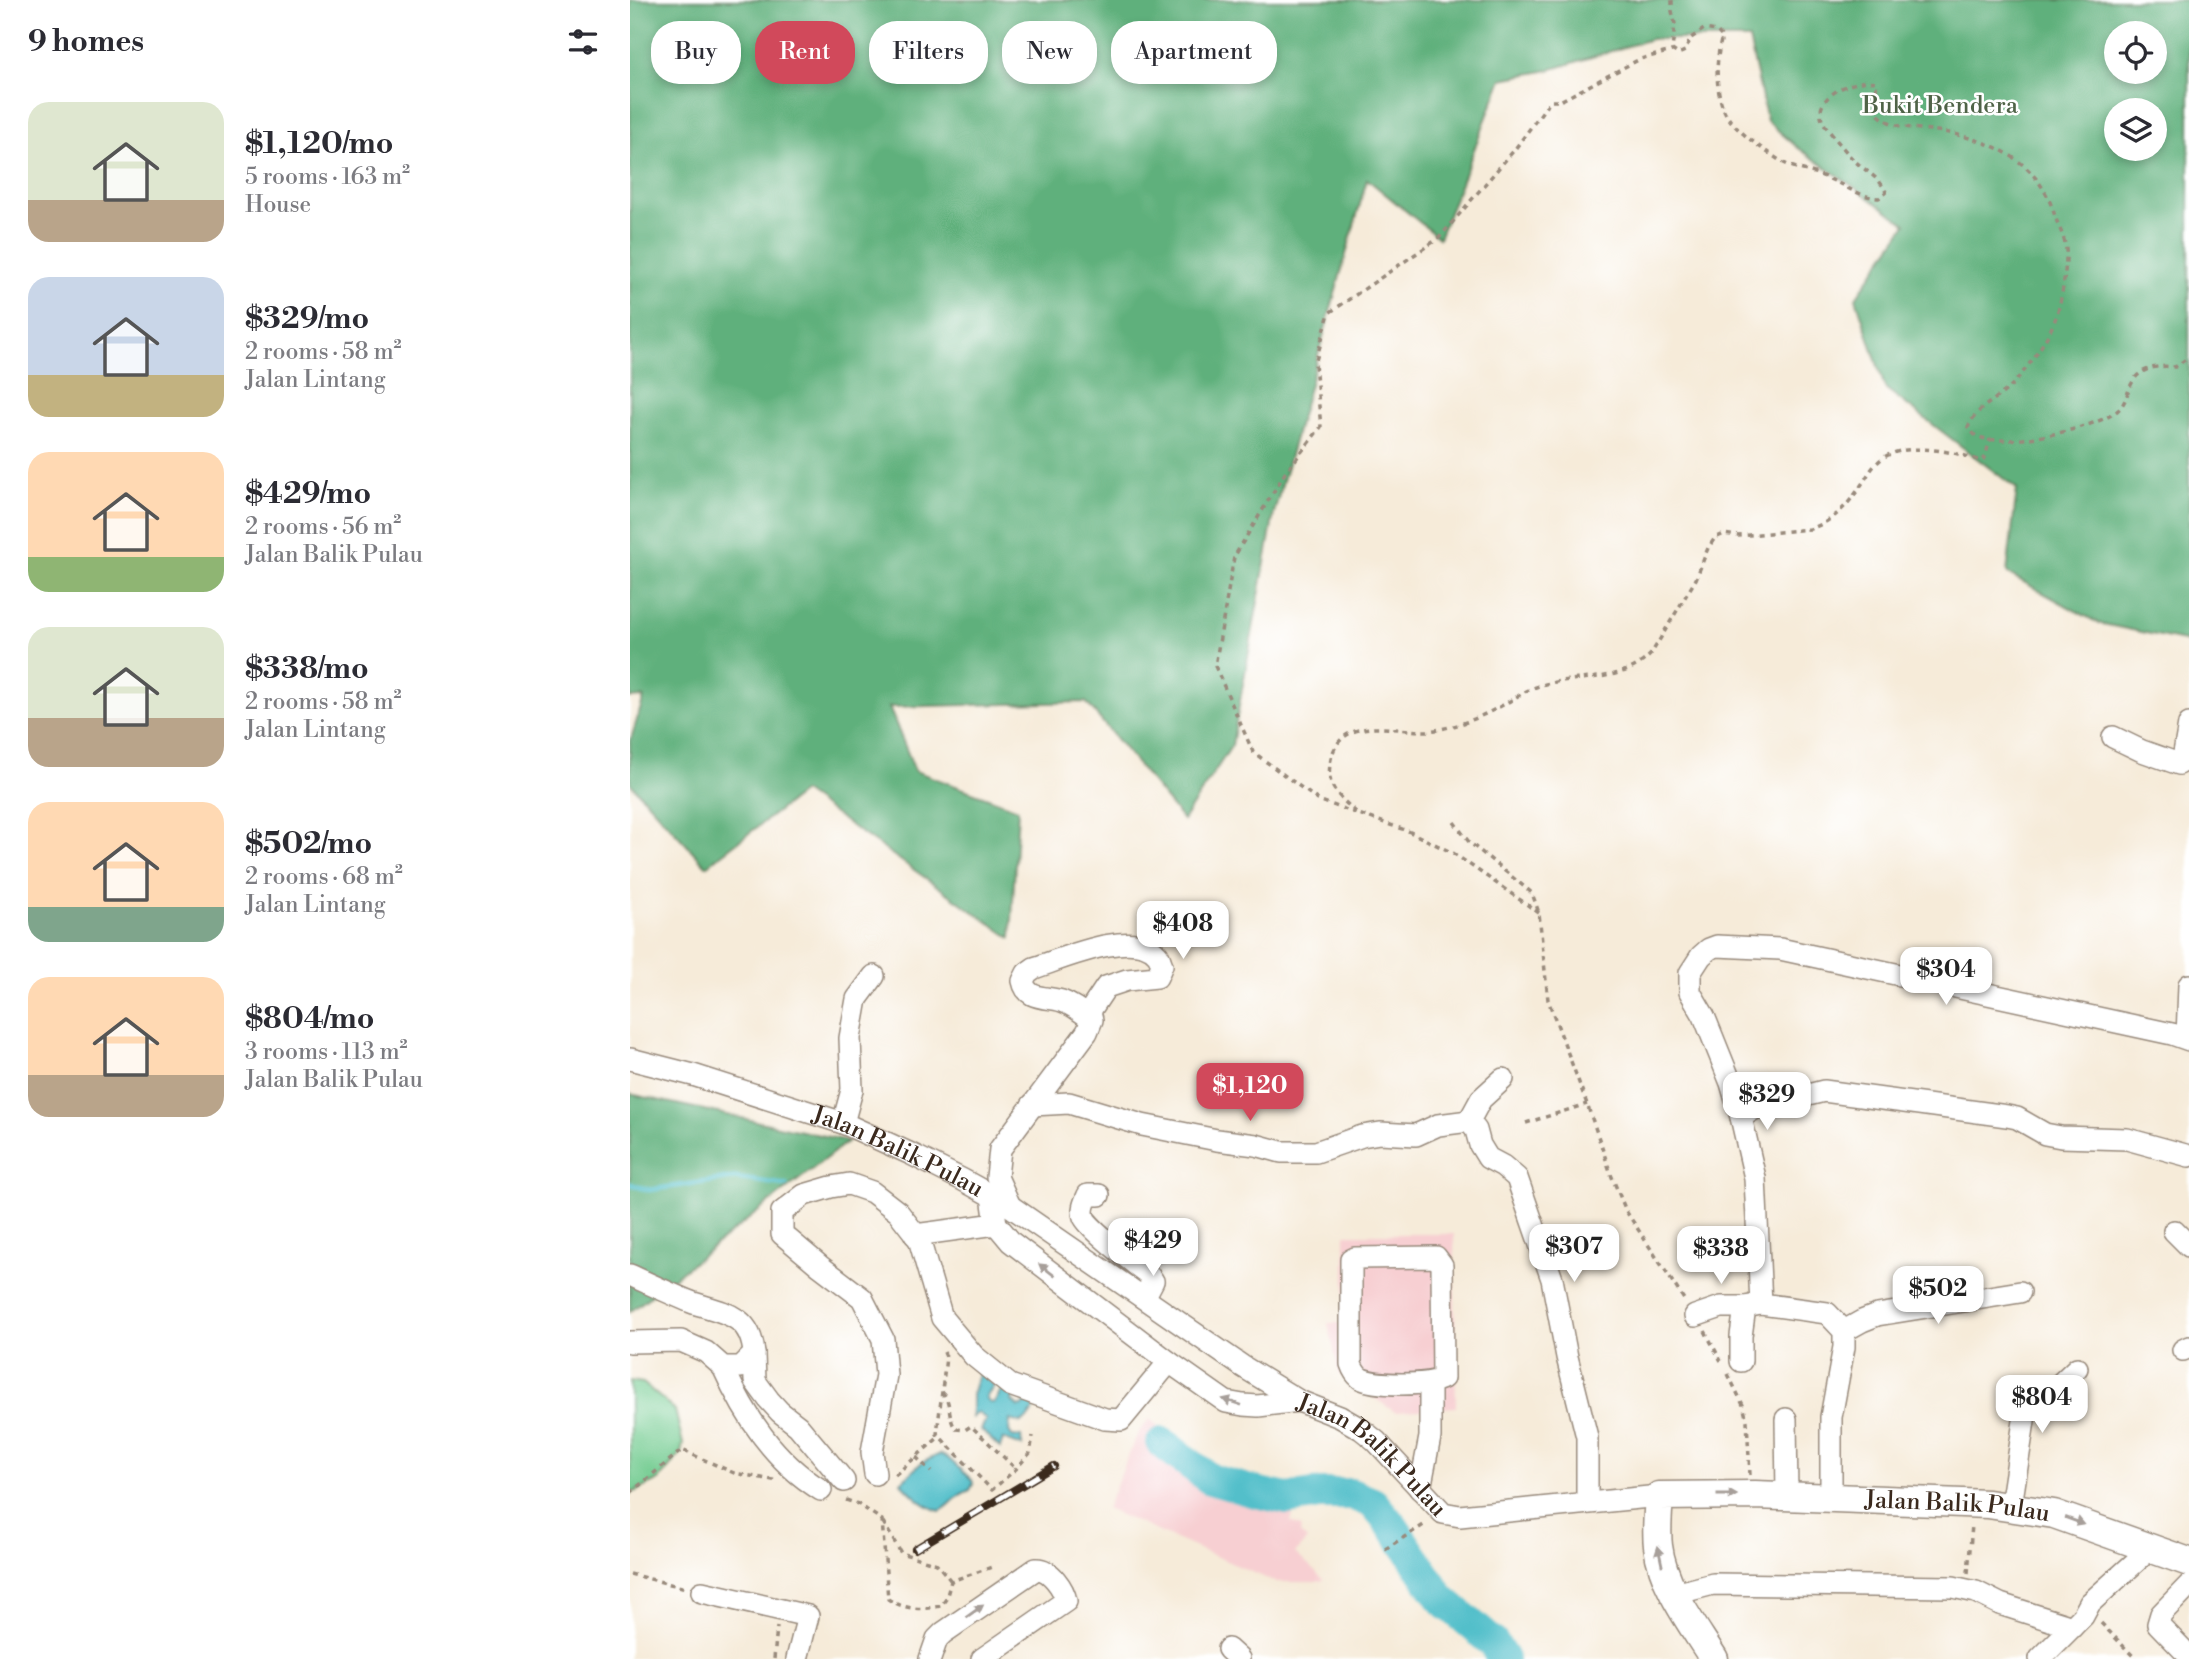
<!DOCTYPE html>
<meta charset="utf-8">
<style>
:root{--surface:#fff;--page:#f7f7f7;--text:#2b2b33;--muted:#7c7c81;--accent:#d1495b}
body{margin:0;font-family:"Libre Bodoni",serif;background:var(--page);color:var(--text);height:100vh;display:flex;flex-direction:column;font-size:26px;white-space:nowrap}
*{box-sizing:border-box;margin:0}
p{font-size:23px;color:var(--muted)}
.icon{flex:none;width:38px;height:38px;fill:none;stroke:currentColor;stroke-width:2;stroke-linecap:round;stroke-linejoin:round}
.map{position:relative;flex:1;overflow:hidden}
.side{display:flex;flex-direction:column;background:var(--surface);width:630px}
.side>*{flex:none}
.banner{position:absolute;left:21px;top:21px;width:665px;height:63px;display:flex;gap:14px}
.fabs{position:absolute;left:1474px;top:21px;display:grid;gap:14px}
.fabs a{display:grid;place-items:center;width:63px;height:63px;border-radius:50%;background:var(--surface);box-shadow:0 4px 10px #0003;font-size:35px}
.price{position:absolute;translate:-50% -60px;padding:0 16px;border-radius:14px;background:#fff;color:#222;font-size:23px;line-height:46px;filter:drop-shadow(0 2px 4px #0008)}
.price::after{content:'';position:absolute;left:50%;top:42px;width:21px;height:16px;margin-left:-10px;background:inherit;clip-path:polygon(0 0,100% 0,50% 100%)}
.price.selected{background:var(--accent);color:#fff}
ul{padding:0;list-style:none}
li{display:flex;align-items:center;gap:21px;height:175px;padding:0 28px}
li span{display:grid;place-items:center;flex:none;width:196px;height:140px;border-radius:21px;color:#555}
li>.icon{margin-inline-start:auto}
span .icon{width:84px;height:84px;fill:#fffc;stroke-width:1}
li b{font-size:30px}
h2{display:flex;justify-content:space-between;align-items:center;height:84px;padding:0 28px;font-size:30px}
.chip{padding:0 24px;border-radius:28px;background:var(--surface);box-shadow:0 4px 10px #0003;font-size:24px;line-height:63px}
.chip.selected{background:var(--accent);color:#fff}
main{display:flex;flex:1;min-height:0}
.map>svg:first-child{display:block}
.built{fill:#f7cfd2}
.green{fill:#74cc92;stroke:#587b58;stroke-width:2}
.forest{fill:#5fb07c;stroke:#4d6d4d;stroke-width:2;fill-rule:evenodd}
.water{fill:#52bfca;stroke:#467474;stroke-width:2}
.lines{fill:none;stroke-linecap:round;stroke-linejoin:round}
.stream{stroke:#52bfca;stroke-width:5}
.river{stroke:#52bfca;stroke-width:32}
.minor-casing{stroke:#988a7c;stroke-width:24}
.major-casing{stroke:#988a7c;stroke-width:31}
.path{stroke:#988a7c;stroke-width:3.5;stroke-dasharray:5 5;stroke-linecap:butt}
.minor{stroke:#fff;stroke-width:21}
.major{stroke:#fff;stroke-width:28}
.rail-casing{stroke:#3b2a1e;stroke-width:8}
.rail{stroke:#fff;stroke-width:5;stroke-dasharray:16;stroke-linecap:butt}
.oneway{fill:#a79f9a}
.labels{text-anchor:middle;stroke-width:5;stroke-linejoin:round;paint-order:stroke}
.park-label{font-size:24px;fill:#4f6347;stroke:#fff}
.street-label{font-size:24px;fill:#3b2a1e;stroke:#fff}
</style>
<main>
<section class="side">
<h2>9 homes<svg class="icon" aria-label="filters" viewBox="0 0 24 24"><path d="M4 7h16M4 17h16"/><circle cx="9" cy="7" r="2"/><circle cx="15" cy="17" r="2"/></svg></h2>
<ul>
<li><span style="background:linear-gradient(#dfe7d0 70%,#b9a48a 0)"><svg class="icon" aria-label="home" viewBox="0 0 24 24"><path d="M3 11l9-7 9 7M6 9v11h12V9"/></svg></span><div><b>$1,120/mo</b><p>5 rooms · 163 m²</p><p>House</p></div></li>
<li><span style="background:linear-gradient(#c9d6e8 70%,#c2b280 0)"><svg class="icon" aria-label="home" viewBox="0 0 24 24"><path d="M3 11l9-7 9 7M6 9v11h12V9"/></svg></span><div><b>$329/mo</b><p>2 rooms · 58 m²</p><p>Jalan Lintang</p></div></li>
<li><span style="background:linear-gradient(#ffd9b3 75%,#8fb573 0)"><svg class="icon" aria-label="home" viewBox="0 0 24 24"><path d="M3 11l9-7 9 7M6 9v11h12V9"/></svg></span><div><b>$429/mo</b><p>2 rooms · 56 m²</p><p>Jalan Balik Pulau</p></div></li>
<li><span style="background:linear-gradient(#dfe7d0 65%,#b9a48a 0)"><svg class="icon" aria-label="home" viewBox="0 0 24 24"><path d="M3 11l9-7 9 7M6 9v11h12V9"/></svg></span><div><b>$338/mo</b><p>2 rooms · 58 m²</p><p>Jalan Lintang</p></div></li>
<li><span style="background:linear-gradient(#ffd9b3 75%,#7fa58c 0)"><svg class="icon" aria-label="home" viewBox="0 0 24 24"><path d="M3 11l9-7 9 7M6 9v11h12V9"/></svg></span><div><b>$502/mo</b><p>2 rooms · 68 m²</p><p>Jalan Lintang</p></div></li>
<li><span style="background:linear-gradient(#ffd9b3 70%,#b9a48a 0)"><svg class="icon" aria-label="home" viewBox="0 0 24 24"><path d="M3 11l9-7 9 7M6 9v11h12V9"/></svg></span><div><b>$804/mo</b><p>3 rooms · 113 m²</p><p>Jalan Balik Pulau</p></div></li>
</ul>
</section>
<div class="map">
<svg width="1559" height="1659" viewBox="0 0 1559 1659">
<rect width="100%" height="100%" fill="#fff"/>
<filter id="ink" filterUnits="userSpaceOnUse"><feTurbulence type="fractalNoise" baseFrequency=".0143" numOctaves="2"/><feDisplacementMap in="SourceGraphic" scale="14" xChannelSelector="R" yChannelSelector="G"/><feConvolveMatrix kernelMatrix="1 2 1 2 8 2 1 2 1" color-interpolation-filters="sRGB"/></filter>
<filter id="wash" filterUnits="userSpaceOnUse"><feTurbulence type="fractalNoise" baseFrequency=".00686" numOctaves="4" result="noise"/><feDisplacementMap in="SourceGraphic" scale="28" xChannelSelector="R" yChannelSelector="G"/><feGaussianBlur stdDeviation="1.57" result="paint"/><feColorMatrix in="noise" values="0 0 0 0 0 0 0 0 0 0 0 0 0 0 0 0 0 1.4 0 .05"/><feComposite in="paint" operator="in"/></filter>
<g filter="url(#wash)">
<rect width="100%" height="100%" fill="#f6ebd9"/>
<g class="built">
<path d="M715 1234H824L826 1407 765 1412 709 1374 698 1323H715Z"/>
<path d="M520 1419 537 1436 526 1451 574 1485 583 1490 664 1511 661 1522 671 1527 670 1533 677 1540 665 1553 694 1580 686 1582H645L476 1509 508 1433Z"/>
</g>
<path class="green" d="M0 1381 13 1383 45 1410 53 1444 51 1453 29 1480 0 1494Z"/>
<g class="forest">
<path d="M0 0H1559V642L1468 623 1377 573 1387 489 1255 388 1226 298 1276 224 1167 147 1137 121 1119 39H1021L919 70 872 79 809 238 737 179 644 513 602 745 553 820 456 702 259 707 285 771 388 809 381 938 173 792 76 866 0 783V742L14 697 0 698ZM1486 33H1524V72H1486ZM1486 110H1524V149H1486Z"/>
<path d="M0 1094 218 1141 0 1312Z"/>
</g>
<g class="water">
<path d="M349 1372 364 1386 357 1396V1400L361 1403 365 1402 371 1390 383 1397 382 1401 388 1407 392 1406 395 1402H401L405 1407 398 1418 391 1423 380 1420 379 1431 382 1436 391 1437 392 1446 373 1439 370 1448 351 1430 356 1419 347 1412 342 1417V1395Z"/>
<path d="M310 1454 318 1458 342 1480 343 1484 340 1490C324 1495 324 1504 310 1511 293 1506 283 1495 271 1482L291 1463Z"/>
</g>
<g class="lines">
<path class="stream" d="M0 1184 19 1190 104 1178 156 1185"/>
<path class="river" d="M532 1443 580 1479 621 1491 657 1499 690 1494H721L743 1503 763 1527 811 1598 863 1643 873 1659"/>
</g>
</g>
<g filter="url(#ink)">
<g class="lines">
<defs>
<g id="minor">
<path d="M1483 737 1512 751 1549 764 1553 759 1559 724"/>
<path d="M1557 1038 1559 985"/>
<path id="s1" d="M0 1059 63 1075 213 1123 281 1154 333 1180 380 1206 612 1366 669 1401 710 1417 731 1429 746 1441 813 1513 830 1516 1029 1496"/>
<path d="M873 1079 851 1099 839 1121 846 1130 850 1145 858 1158 873 1166 887 1178 922 1279 937 1357 957 1437V1503"/>
<path d="M402 1105 439 1103 512 1125 587 1140 626 1145 651 1152H686L732 1136 750 1133 786 1135 808 1125 839 1121"/>
<path d="M1111 1117 1126 1108 1194 1091 1377 1116 1387 1118 1415 1134 1431 1137 1497 1139 1559 1156"/>
<path d="M213 1123 222 1090 220 1038 227 999 244 976"/>
<path d="M469 1195H458C455 1202 451 1209 454 1217 457 1227 506 1265 517 1273L523 1281 514 1298"/>
<path d="M362 1196 366 1224 381 1242 539 1362 596 1402 613 1405 628 1406 669 1401"/>
<path d="M380 1206 367 1177 370 1149 457 1032 462 1020 460 1011 476 987 497 980 527 977 532 965C530 961 530 957 527 954 504 927 432 959 404 968L397 973 393 981C397 1001 416 996 432 1001 443 1005 452 1012 462 1020"/>
<path d="M1544 1231 1559 1246"/>
<path d="M285 1235 366 1224"/>
<path d="M806 1257 812 1265 813 1378C799 1386 744 1386 730 1378 725 1374 723 1370 721 1364V1260L725 1258Z"/>
<path d="M0 1275C20 1284 41 1294 61 1302 77 1308 94 1310 108 1320 119 1328 123 1341 124 1354L111 1367H93L76 1352 51 1341 0 1342"/>
<path d="M1131 1304 1125 1178 1111 1117 1101 1083 1074 1016 1060 992V973L1071 956 1079 949 1087 946 1150 949 1542 1034 1559 1040"/>
<path d="M1065 1316 1091 1307H1115L1131 1304 1197 1313 1214 1331V1347L1201 1417V1498"/>
<path d="M1214 1331 1232 1321 1247 1315 1390 1292"/>
<path d="M1553 1350 1559 1347"/>
<path d="M124 1354 125 1381 139 1400 150 1412 168 1426 214 1481"/>
<path d="M1111 1361V1336L1115 1307"/>
<path d="M93 1367C115 1416 144 1461 191 1490"/>
<path d="M1156 1419 1157 1496"/>
<path d="M245 1474 242 1452 256 1375 253 1339 232 1298 190 1266 152 1234V1212L174 1195 201 1187 219 1184 242 1192 268 1212 289 1239 312 1318 344 1356 380 1385 475 1419 491 1420 539 1362"/>
<path d="M790 1489 800 1437V1383"/>
<path d="M1381 1506 1396 1408 1404 1399 1428 1386 1447 1368"/>
<path d="M1559 1585 1531 1614 1528 1624 1559 1656"/>
<path d="M72 1592 178 1616 167 1659"/>
<path d="M1045 1594 1083 1584 1323 1587 1346 1592 1370 1604 1442 1627"/>
<path d="M598 1649 609 1659"/>
<path d="M300 1659 307 1639 313 1633 406 1569C420 1568 434 1589 436 1601L352 1659"/>
<path d="M1410 1659 1453 1616 1460 1603 1520 1549"/>
</g>
<g id="major">
<path id="s2" d="M1084 1659C1063 1625 1033 1587 1028 1546 1026 1530 1028 1513 1029 1496L1125 1495 1358 1504 1424 1514 1559 1562"/>
</g>
</defs>
<use href="#minor" class="minor-casing"/>
<use href="#major" class="major-casing"/>
<g class="path">
<path d="M1042 0V11L1045 24 1042 50 1048 54 1055 51 1061 38 1074 29 1087 31 1092 37C1085 60 1084 100 1100 120 1110 134 1139 154 1154 163 1167 170 1182 171 1195 177 1213 184 1229 197 1249 198L1256 192C1250 178 1237 172 1226 162 1220 157 1194 126 1192 120 1183 94 1227 78 1246 82 1248 93 1240 108 1250 116 1263 128 1284 128 1301 130 1356 138 1406 156 1424 213 1429 229 1438 242 1436 259 1435 277 1432 299 1426 317 1419 338 1396 371 1380 387 1365 401 1347 407 1338 427 1339 427 1344 435 1345 435 1368 450 1466 429 1487 411 1496 404 1497 392 1502 383 1510 367 1530 365 1545 367L1559 357"/>
<path d="M726 812C707 795 695 786 701 759 712 713 765 732 798 731 805 730 812 729 819 727 838 723 856 714 873 705 884 699 894 691 906 687 944 673 991 686 1021 654L1066 579 1078 548 1085 538 1094 534 1108 536 1180 529C1204 521 1219 504 1232 484 1237 477 1241 468 1248 462 1270 440 1325 451 1351 461L1355 458 1360 439"/>
<path d="M824 822 839 842 902 893 909 913 918 1000 957 1104 982 1177 996 1211 1055 1301"/>
<path d="M909 913 823 853 778 831 688 800 623 752 585 666 604 557 655 473 691 427 685 364 699 313 809 238 885 149 920 101H930L1010 59 1042 51"/>
<path d="M896 1123 957 1104"/>
<path d="M1075 1331 1091 1361"/>
<path d="M314 1352 316 1357 307 1434 362 1490 386 1469 400 1453 403 1436"/>
<path d="M1098 1374 1113 1405 1117 1421 1120 1475"/>
<path d="M312 1392C322 1401 317 1418 326 1429L335 1430 341 1426 386 1469"/>
<path d="M286 1457 301 1472"/>
<path d="M265 1475 309 1437"/>
<path d="M0 1493 52 1450 104 1473 148 1481"/>
<path d="M216 1500 228 1504 252 1520 258 1599C275 1610 292 1610 311 1606L316 1599 321 1581 365 1566"/>
<path d="M253 1522 271 1553 307 1564 321 1581"/>
<path d="M755 1549 797 1523"/>
<path d="M1338 1573 1342 1525"/>
<path d="M0 1574 56 1588"/>
<path d="M1471 1623 1506 1659"/>
<path d="M144 1659 147 1627"/>
</g>
<use href="#minor" class="minor"/>
<use href="#major" class="major"/>
<defs>
<path id="rail" d="M285 1549 424 1466"/>
</defs>
<use href="#rail" class="rail-casing"/>
<use href="#rail" class="rail"/>
</g>
<defs><path id="oneway-solid" d="M-6-.8H1V-3.2L6.5 0L1 3.2V.8H-6Z" transform="scale(1.75)"/></defs>
<g class="oneway">
<use href="#oneway-solid" transform="translate(417 1270) rotate(-143)"/>
<use href="#oneway-solid" transform="translate(602 1402) rotate(-162)"/>
<use href="#oneway-solid" transform="translate(1097 1495)"/>
<use href="#oneway-solid" transform="translate(1445 1521) rotate(20)"/>
<use href="#oneway-solid" transform="translate(1030 1556) rotate(-102)"/>
<use href="#oneway-solid" transform="translate(345 1611) rotate(-35)"/>
</g>
</g>
<g class="labels">
<g class="park-label">
<text x="1310" y="113">Bukit Bendera</text>
</g>
<g class="street-label">
<text dy="8" stroke="none"><textPath href="#s1" startOffset="284">Jalan Balik Pulau</textPath></text>
<text dy="8" stroke="none"><textPath href="#s1" startOffset="850">Jalan Balik Pulau</textPath></text>
<text dy="8" stroke="none"><textPath href="#s2" startOffset="476">Jalan Balik Pulau</textPath></text>
</g>
</g>
</svg>
<div class="fabs">
<a><svg class="icon" aria-label="locate" viewBox="0 0 24 24"><circle cx="12" cy="12" r="6"/><path d="M12 2v4M12 18v4M2 12h4M18 12h4"/></svg></a>
<a><svg class="icon" aria-label="layers" viewBox="0 0 24 24"><path d="M12 4l9 5-9 5-9-5zM3 14l9 5 9-5"/></svg></a>
</div>
<b class="price" style="left:553px;top:961px">$408</b>
<b class="price" style="left:1316px;top:1007px">$304</b>
<b class="price selected" style="left:620px;top:1123px">$1,120</b>
<b class="price" style="left:1137px;top:1132px">$329</b>
<b class="price" style="left:523px;top:1278px">$429</b>
<b class="price" style="left:944px;top:1284px">$307</b>
<b class="price" style="left:1091px;top:1286px">$338</b>
<b class="price" style="left:1308px;top:1326px">$502</b>
<b class="price" style="left:1412px;top:1435px">$804</b>
<div class="banner">
<a class="chip">Buy</a>
<a class="chip selected">Rent</a>
<a class="chip">Filters</a>
<a class="chip">New</a>
<a class="chip">Apartment</a>
</div>
</div>
</main>
